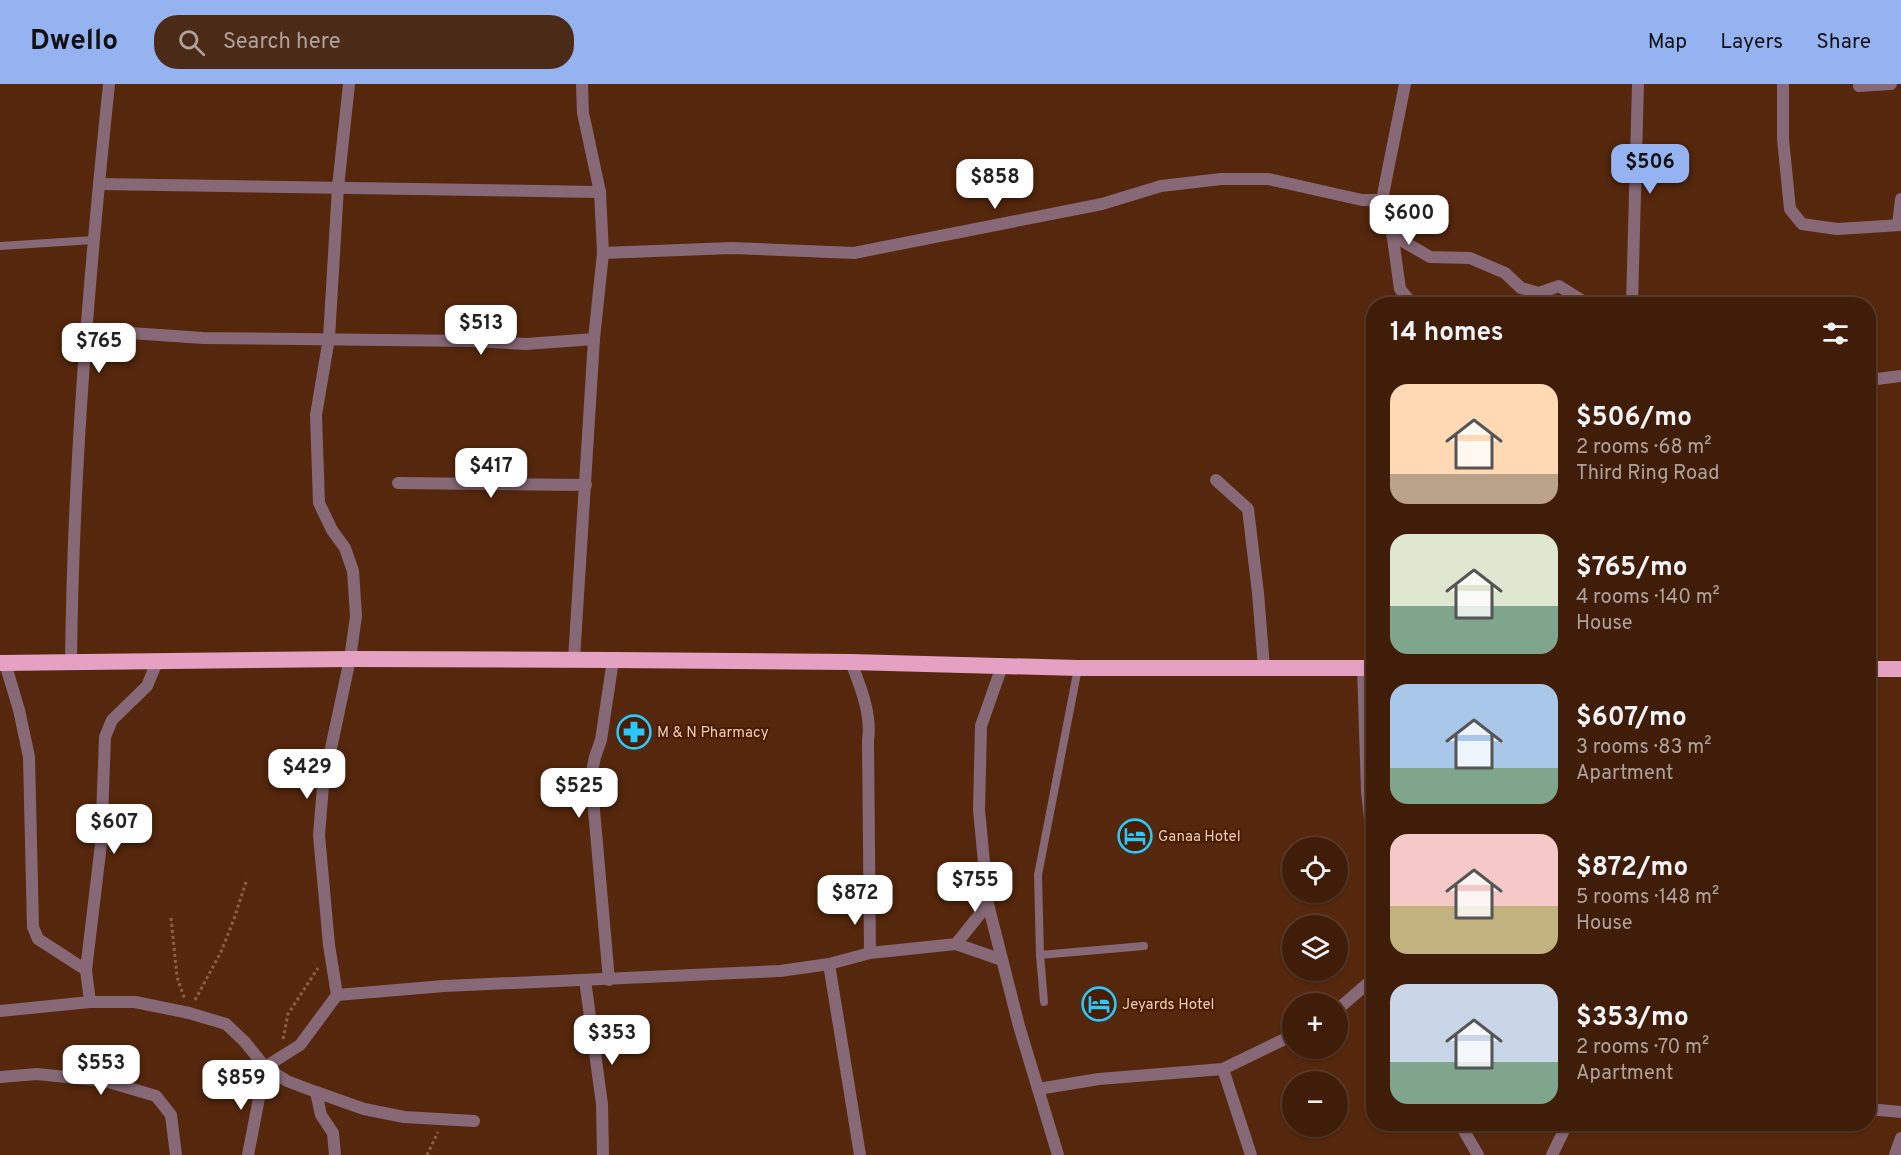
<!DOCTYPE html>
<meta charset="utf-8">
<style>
:root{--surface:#401d09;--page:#4b2a17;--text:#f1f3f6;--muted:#aea29c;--line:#593b2a;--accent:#95b2f1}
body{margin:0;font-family:Overpass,sans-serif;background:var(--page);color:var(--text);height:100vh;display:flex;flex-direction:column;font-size:22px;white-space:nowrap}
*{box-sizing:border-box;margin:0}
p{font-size:20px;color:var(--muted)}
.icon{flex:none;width:33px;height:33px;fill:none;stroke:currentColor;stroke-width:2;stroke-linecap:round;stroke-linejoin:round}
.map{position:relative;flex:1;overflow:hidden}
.details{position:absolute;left:1366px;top:213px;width:510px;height:834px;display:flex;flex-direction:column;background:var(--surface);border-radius:24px;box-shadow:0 2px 4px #0004,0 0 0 2px var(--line)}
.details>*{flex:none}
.controls{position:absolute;left:1282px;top:753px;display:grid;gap:12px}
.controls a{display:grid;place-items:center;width:66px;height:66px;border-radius:50%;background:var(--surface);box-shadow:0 2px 4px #0004,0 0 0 2px var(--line);font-size:30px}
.price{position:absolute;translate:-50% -51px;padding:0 14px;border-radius:12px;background:#fff;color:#222;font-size:20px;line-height:39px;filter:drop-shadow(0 2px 3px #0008)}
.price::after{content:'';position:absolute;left:50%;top:36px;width:18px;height:14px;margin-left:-9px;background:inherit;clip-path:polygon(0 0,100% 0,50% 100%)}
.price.active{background:var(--accent);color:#111}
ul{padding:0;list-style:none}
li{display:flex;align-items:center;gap:18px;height:150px;padding:0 24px}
li span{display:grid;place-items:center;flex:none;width:168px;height:120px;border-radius:18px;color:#555}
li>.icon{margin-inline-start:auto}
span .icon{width:72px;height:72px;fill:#fffc;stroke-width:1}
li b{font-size:26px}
h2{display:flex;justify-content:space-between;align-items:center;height:72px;padding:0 24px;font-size:26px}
header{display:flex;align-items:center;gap:36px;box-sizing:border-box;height:84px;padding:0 30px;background:var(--accent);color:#111}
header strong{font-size:28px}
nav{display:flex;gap:33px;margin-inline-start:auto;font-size:21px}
.search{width:420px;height:54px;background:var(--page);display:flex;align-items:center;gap:15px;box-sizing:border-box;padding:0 21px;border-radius:24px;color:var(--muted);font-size:22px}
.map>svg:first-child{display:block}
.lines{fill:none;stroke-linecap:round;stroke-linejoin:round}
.path{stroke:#896049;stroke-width:3;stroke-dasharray:3 3;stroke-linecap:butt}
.service{stroke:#866876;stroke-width:8}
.minor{stroke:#866876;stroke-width:12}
.tertiary{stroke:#866876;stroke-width:12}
.trunk{stroke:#e4a1c2;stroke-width:16}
.labels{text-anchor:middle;stroke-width:4.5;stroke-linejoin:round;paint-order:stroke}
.poi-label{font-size:15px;fill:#ebcdbe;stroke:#4a1d01;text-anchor:start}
</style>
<header>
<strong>Dwello</strong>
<div class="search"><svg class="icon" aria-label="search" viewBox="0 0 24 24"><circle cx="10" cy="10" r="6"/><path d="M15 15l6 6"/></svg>Search here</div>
<nav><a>Map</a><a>Layers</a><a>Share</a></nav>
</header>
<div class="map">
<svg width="1901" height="1071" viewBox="0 0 1901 1071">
<rect width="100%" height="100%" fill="#55270c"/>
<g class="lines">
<g class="path">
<path d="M171 834 177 893 185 916"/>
<path d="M195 916 221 868 234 835 247 795"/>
<path d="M283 955 288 930 318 884"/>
<path d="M427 1071 438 1048"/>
</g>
<g class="service">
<path d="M0 162 94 156"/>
<path d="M1040 871 1144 862"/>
<path d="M1044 918 1040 871 1038 791 1078 584"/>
</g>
<g class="minor">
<path d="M349 0 338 103 329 254 316 331 319 419 332 446 345 464 353 487 356 532 350 575 323 702 319 751 329 861 337 911 444 902 780 887 829 880"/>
<path d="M1405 0 1382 116 1391 140 1400 205 1412 220"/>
<path d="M1783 0V55L1790 125 1802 140 1837 145 1901 141"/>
<path d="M1859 2 1891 0"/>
<path d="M99 100 600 108"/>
<path d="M1898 141 1901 115"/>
<path d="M1392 151 1430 173 1470 174 1505 189 1521 204 1539 209 1559 202 1583 217 1598 220"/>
<path d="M603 169 732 164 854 169 1102 120 1161 102 1221 95H1268L1362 116H1382"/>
<path d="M87 246 203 254 472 257 526 260 594 255 603 169 600 108 583 29 582 0"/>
<path d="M1869 296 1901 292"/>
<path d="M1216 396 1248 425 1258 509 1264 584"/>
<path d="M398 399 586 401"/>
<path d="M574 576 594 255"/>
<path d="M851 578C860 602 872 630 868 656L870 869 829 880 860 1071"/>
<path d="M5 579 19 626 29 673 33 843 38 855 86 886 90 918"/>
<path d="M71 579C73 386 89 192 109 0"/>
<path d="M1002 582 981 642 979 726 988 820 1019 942 1058 1071"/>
<path d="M1363 584 1367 707 1374 774"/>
<path d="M1869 609 1872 585"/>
<path d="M956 860 1002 876"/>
<path d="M870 869 956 860 988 820"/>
<path d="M86 886 101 760 105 653 112 636 147 602 157 578"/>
<path d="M585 896 602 1020 603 1071"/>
<path d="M609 896 591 692 595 673 601 656 613 576"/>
<path d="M1338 925 1374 894"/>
<path d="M0 927 90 918H135L189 929 226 940 245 958 265 983 287 997 316 1008 364 1025 404 1033 474 1037"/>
<path d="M1223 985 1251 1071"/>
<path d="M0 993 37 990 105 997 156 1012 171 1031 176 1071"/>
<path d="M1038 1005 1099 995 1223 985 1293 951"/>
<path d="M316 1008 321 1031 333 1049 335 1071"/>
<path d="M1869 1025 1901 1028"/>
<path d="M1460 1040 1478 1071"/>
<path d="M248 1071 265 983 300 961 337 911"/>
<path d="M1895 1071 1901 1054"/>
</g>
<g class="tertiary">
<path d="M1632 220 1638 0"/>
<path d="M1552 1071 1567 1040"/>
</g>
<g class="trunk">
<path d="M0 579 350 575 613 576 851 578 1078 584H1374"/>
<path d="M1869 585H1901"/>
</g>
</g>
<defs>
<symbol id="pharmacy-ring" viewBox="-11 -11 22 22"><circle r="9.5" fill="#4a1d01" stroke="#29c8ff" stroke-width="1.5"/><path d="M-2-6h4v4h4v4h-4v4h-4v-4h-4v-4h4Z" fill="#29c8ff"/></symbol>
<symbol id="hotel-ring" viewBox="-11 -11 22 22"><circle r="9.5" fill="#4a1d01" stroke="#29c8ff" stroke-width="1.5"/><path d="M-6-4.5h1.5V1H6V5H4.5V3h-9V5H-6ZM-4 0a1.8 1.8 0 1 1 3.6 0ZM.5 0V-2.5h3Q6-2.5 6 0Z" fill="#29c8ff"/></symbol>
</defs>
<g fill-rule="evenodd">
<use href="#pharmacy-ring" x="615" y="629" width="38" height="38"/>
<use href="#hotel-ring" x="1116" y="733" width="38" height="38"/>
<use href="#hotel-ring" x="1080" y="901" width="38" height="38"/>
</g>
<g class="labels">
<g class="poi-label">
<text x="657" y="653">M &amp; N Pharmacy</text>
<text x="1158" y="757">Ganaa Hotel</text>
<text x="1122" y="925">Jeyards Hotel</text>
</g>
</g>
</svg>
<div class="controls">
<a><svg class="icon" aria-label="locate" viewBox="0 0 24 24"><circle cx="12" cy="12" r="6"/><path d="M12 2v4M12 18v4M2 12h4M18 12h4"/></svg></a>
<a><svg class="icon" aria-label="layers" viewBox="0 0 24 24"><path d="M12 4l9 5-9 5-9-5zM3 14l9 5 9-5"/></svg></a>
<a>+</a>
<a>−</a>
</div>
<b class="price active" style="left:1650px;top:111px">$506</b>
<b class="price" style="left:995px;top:126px">$858</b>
<b class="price" style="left:1409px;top:162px">$600</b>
<b class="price" style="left:481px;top:272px">$513</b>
<b class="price" style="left:99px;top:290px">$765</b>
<b class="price" style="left:491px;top:415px">$417</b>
<b class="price" style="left:307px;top:716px">$429</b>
<b class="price" style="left:579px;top:735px">$525</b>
<b class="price" style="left:114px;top:771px">$607</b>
<b class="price" style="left:975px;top:829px">$755</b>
<b class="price" style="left:855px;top:842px">$872</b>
<b class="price" style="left:612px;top:982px">$353</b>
<b class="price" style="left:101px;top:1012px">$553</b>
<b class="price" style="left:241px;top:1027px">$859</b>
<section class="details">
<h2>14 homes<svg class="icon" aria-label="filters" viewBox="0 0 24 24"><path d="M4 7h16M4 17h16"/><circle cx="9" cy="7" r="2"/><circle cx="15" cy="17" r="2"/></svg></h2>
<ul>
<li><span style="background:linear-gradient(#ffd9b3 75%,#b9a48a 0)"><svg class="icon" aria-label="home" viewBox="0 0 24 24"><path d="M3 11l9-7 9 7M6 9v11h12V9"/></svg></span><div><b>$506/mo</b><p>2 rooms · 68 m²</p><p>Third Ring Road</p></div></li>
<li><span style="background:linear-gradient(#dfe7d0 60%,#7fa58c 0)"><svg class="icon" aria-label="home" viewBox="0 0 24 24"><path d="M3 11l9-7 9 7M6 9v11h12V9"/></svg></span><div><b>$765/mo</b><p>4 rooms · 140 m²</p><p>House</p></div></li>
<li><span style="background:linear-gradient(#a9c7e8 70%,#7fa58c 0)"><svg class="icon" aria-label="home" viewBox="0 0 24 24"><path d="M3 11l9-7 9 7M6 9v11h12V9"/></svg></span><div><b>$607/mo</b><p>3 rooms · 83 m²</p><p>Apartment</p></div></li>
<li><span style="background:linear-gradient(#f6c9c9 60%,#c2b280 0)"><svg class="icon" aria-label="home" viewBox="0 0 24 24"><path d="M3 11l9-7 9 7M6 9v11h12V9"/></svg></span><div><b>$872/mo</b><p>5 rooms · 148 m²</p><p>House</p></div></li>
<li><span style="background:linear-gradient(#c9d6e8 65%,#7fa58c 0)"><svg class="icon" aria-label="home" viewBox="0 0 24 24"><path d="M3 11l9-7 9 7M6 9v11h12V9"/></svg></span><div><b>$353/mo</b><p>2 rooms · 70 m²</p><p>Apartment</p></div></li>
</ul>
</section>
</div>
